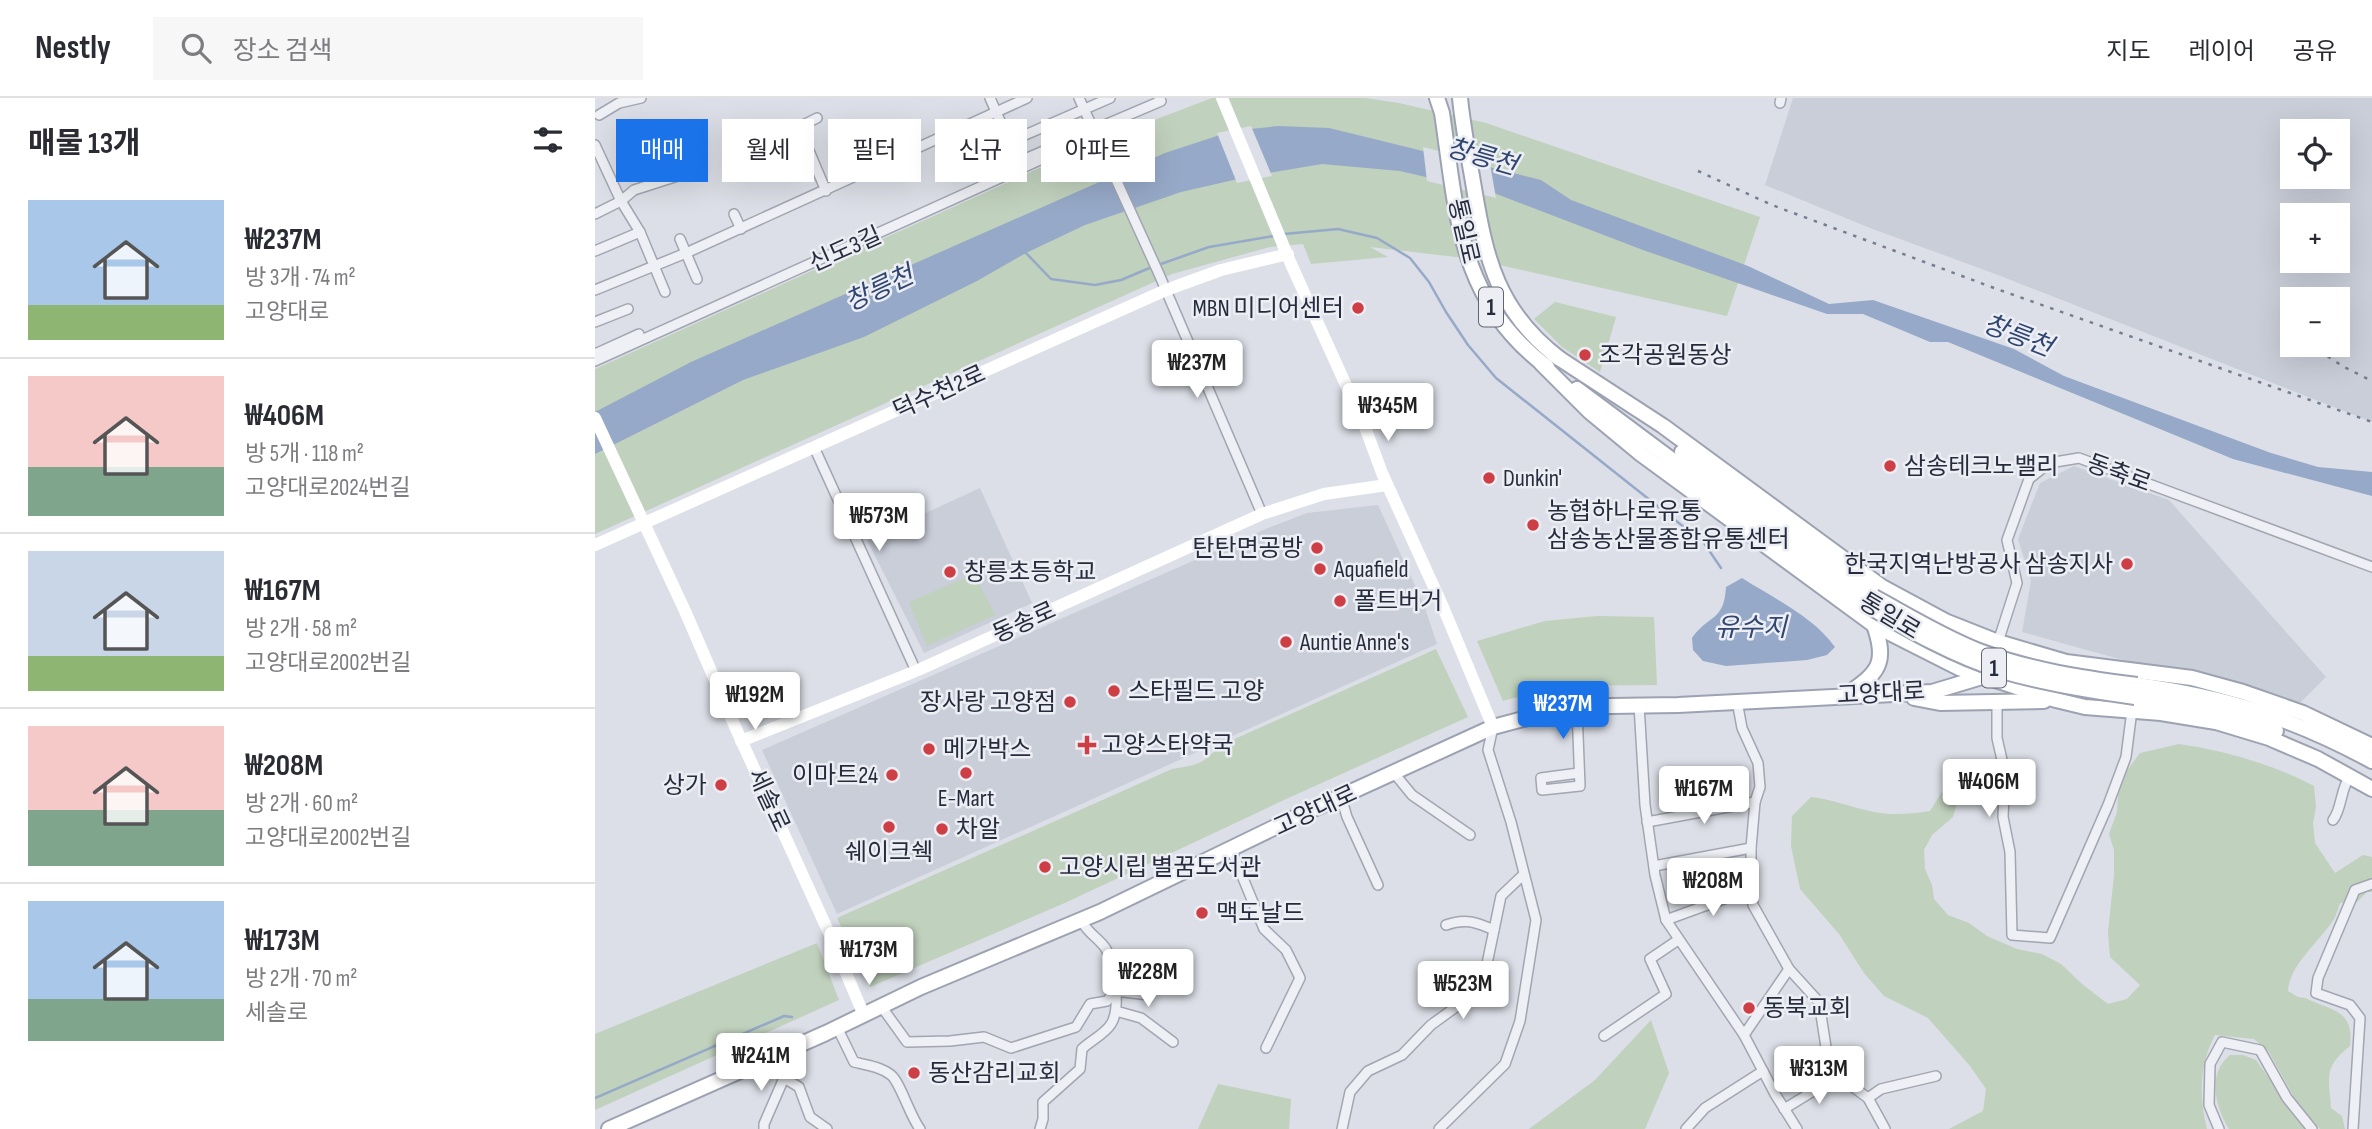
<!DOCTYPE html>
<html lang="ko">
<meta charset="utf-8">
<style>
:root{--surface:#fff;--page:#f7f7f7;--text:#2b2b33;--muted:#7c7c81;--line:#e1e1e2;--accent:#1a73e8}
body{margin:0;font-family:"Sofia Sans Condensed","Noto Sans KR",sans-serif;background:var(--page);color:var(--text);height:100vh;display:flex;flex-direction:column;font-size:26px;white-space:nowrap}
*{box-sizing:border-box;margin:0}
p{font-size:23px;color:var(--muted)}
.icon{flex:none;width:38px;height:38px;fill:none;stroke:currentColor;stroke-width:2;stroke-linecap:round;stroke-linejoin:round}
.map{position:relative;flex:1;overflow:hidden}
.details{display:flex;flex-direction:column;background:var(--surface);width:595px}
.details>*{flex:none}
.hud{position:absolute;left:21px;top:21px;width:665px;height:63px;display:flex;gap:14px}
.controls{position:absolute;left:1685px;top:21px;display:grid;gap:14px}
.controls a{display:grid;place-items:center;width:70px;height:70px;border-radius:0px;background:var(--surface);box-shadow:0 7px 28px #0002;font-size:35px}
.price{position:absolute;translate:-50% -60px;padding:0 16px;border-radius:7px;background:#fff;color:#222;font-size:23px;line-height:46px;filter:drop-shadow(0 2px 4px #0008)}
.price::after{content:'';position:absolute;left:50%;top:42px;width:21px;height:16px;margin-left:-10px;background:inherit;clip-path:polygon(0 0,100% 0,50% 100%)}
.price.selected{background:var(--accent);color:#fff}
ul{padding:0;list-style:none}
li{display:flex;align-items:center;gap:21px;height:175px;padding:0 28px}
li+li{border-top:2px solid var(--line)}
li span{display:grid;place-items:center;flex:none;width:196px;height:140px;border-radius:0px;color:#555}
li>.icon{margin-inline-start:auto}
span .icon{width:84px;height:84px;fill:#fffc;stroke-width:1}
li b{font-size:30px}
h2{display:flex;justify-content:space-between;align-items:center;height:84px;padding:0 28px;font-size:30px}
.tag{padding:0 24px;border-radius:0px;background:var(--surface);box-shadow:0 7px 28px #0002;font-size:24px;line-height:63px}
.tag.selected{background:var(--accent);color:#fff}
header{display:flex;align-items:center;gap:42px;box-sizing:border-box;height:98px;padding:0 35px;background:var(--surface);border-bottom:2px solid var(--line)}
header strong{font-size:33px}
nav{display:flex;gap:38px;margin-inline-start:auto;font-size:24px}
.search{width:490px;height:63px;background:var(--page);display:flex;align-items:center;gap:18px;box-sizing:border-box;padding:0 24px;border-radius:0px;color:var(--muted);font-size:26px}
main{display:flex;flex:1;min-height:0}
.map>svg:first-child{display:block}
.built{fill:#caced9;fill-rule:evenodd}
.green{fill:#c0d1bd}
.water{fill:#96a9c8}
.pier{fill:#dcdfe7}
.lines{fill:none;stroke-linecap:round;stroke-linejoin:round}
.stream{stroke:#96a9c8;stroke-width:2.5}
.street-casing{stroke:#a2a6b1;stroke-width:12}
.primary-casing{stroke:#9ca2b2;stroke-width:18}
.street{stroke:#eff0f5;stroke-width:9}
.secondary{stroke:#fff;stroke-width:12}
.primary{stroke:#fff;stroke-width:14}
.rail{stroke:#767d90;stroke-width:2.5;stroke-dasharray:3.5 7;stroke-linecap:butt}
.primary-bridge-casing{stroke:#9ca2b2;stroke-width:18;stroke-linecap:butt}
.primary-bridge{stroke:#fff;stroke-width:14}
.poi-dot{fill:#ce3e45;stroke:#eceef4;stroke-width:2.5}
.labels{text-anchor:middle;stroke-width:5;stroke-linejoin:round;paint-order:stroke}
.shield{fill:#eceef4;stroke:#616674;stroke-width:2}
.shield-label{font-size:23px;font-weight:bold;fill:#262c3d}
.street-label{font-size:24px;fill:#262c3d;stroke:#eceef4}
.poi-label{font-size:24px;fill:#262c3d;stroke:#eceef4;text-anchor:start}
.water-label{font-size:26px;font-style:italic;fill:#304671;stroke:#eceef4}
</style>
<header>
<strong>Nestly</strong>
<div class="search"><svg class="icon" aria-label="search" viewBox="0 0 24 24"><circle cx="10" cy="10" r="6"/><path d="M15 15l6 6"/></svg>장소 검색</div>
<nav><a>지도</a><a>레이어</a><a>공유</a></nav>
</header>
<main>
<section class="details">
<h2>매물 13개<svg class="icon" aria-label="filters" viewBox="0 0 24 24"><path d="M4 7h16M4 17h16"/><circle cx="9" cy="7" r="2"/><circle cx="15" cy="17" r="2"/></svg></h2>
<ul>
<li><span style="background:linear-gradient(#a9c7e8 75%,#8fb573 0)"><svg class="icon" aria-label="home" viewBox="0 0 24 24"><path d="M3 11l9-7 9 7M6 9v11h12V9"/></svg></span><div><b>₩237M</b><p>방 3개 · 74 m²</p><p>고양대로</p></div></li>
<li><span style="background:linear-gradient(#f6c9c9 65%,#7fa58c 0)"><svg class="icon" aria-label="home" viewBox="0 0 24 24"><path d="M3 11l9-7 9 7M6 9v11h12V9"/></svg></span><div><b>₩406M</b><p>방 5개 · 118 m²</p><p>고양대로2024번길</p></div></li>
<li><span style="background:linear-gradient(#c9d6e8 75%,#8fb573 0)"><svg class="icon" aria-label="home" viewBox="0 0 24 24"><path d="M3 11l9-7 9 7M6 9v11h12V9"/></svg></span><div><b>₩167M</b><p>방 2개 · 58 m²</p><p>고양대로2002번길</p></div></li>
<li><span style="background:linear-gradient(#f6c9c9 60%,#7fa58c 0)"><svg class="icon" aria-label="home" viewBox="0 0 24 24"><path d="M3 11l9-7 9 7M6 9v11h12V9"/></svg></span><div><b>₩208M</b><p>방 2개 · 60 m²</p><p>고양대로2002번길</p></div></li>
<li><span style="background:linear-gradient(#a9c7e8 70%,#7fa58c 0)"><svg class="icon" aria-label="home" viewBox="0 0 24 24"><path d="M3 11l9-7 9 7M6 9v11h12V9"/></svg></span><div><b>₩173M</b><p>방 2개 · 70 m²</p><p>세솔로</p></div></li>
</ul>
</section>
<div class="map">
<svg width="1777" height="1031" viewBox="0 0 1777 1031">
<rect width="100%" height="100%" fill="#dcdfe7"/>
<g class="built">
<path d="M1198 0H1777V324L1403 177 1275 130 1170 87ZM1698 33H1743V79H1698ZM1698 117H1743V163H1698ZM1698 201H1743V247H1698Z"/>
<path d="M1479 368 1574 402 1731 579 1704 606 1593 571 1535 564 1427 534 1436 483 1423 441 1445 385Z"/>
<path d="M385 390 437 505 329 555 272 442Z"/>
<path d="M783 407 829 507 842 546 242 816 167 652 673 430 712 415Z"/>
</g>
<g class="green">
<path d="M617 0H770L804 5 891 25 1165 119 1132 218 878 161 775 149 793 159 716 166 708 146 675 149 577 176 0 436V271L504 43Z"/>
<path d="M960 204 1021 219 1005 274 967 249 939 221Z"/>
<path d="M379 476 400 517 332 548 314 504Z"/>
<path d="M1002 518 1059 519 1062 587 964 588 908 603 882 543 950 523Z"/>
<path d="M841 551 873 619 689 702 472 804 275 889 242 820 577 671C601 667 608 667 624 648Z"/>
<path d="M1584 646C1631 653 1677 666 1719 688L1721 709 1718 725 1720 745 1740 775 1768 757 1777 759V794H1772L1762 804 1745 805C1743 810 1742 816 1739 821 1726 842 1694 867 1693 893L1703 899 1710 900C1738 913 1759 912 1755 948 1728 970 1734 978 1736 1010L1747 1018 1750 1031H1725L1701 1003 1674 954 1659 941 1620 937C1604 967 1604 999 1612 1031H1354L1388 1013 1391 991 1375 968 1333 920 1289 898 1269 875 1244 836 1205 791 1196 748 1197 718 1216 699C1236 701 1255 709 1275 713 1294 718 1315 716 1335 713L1350 689 1353 672 1361 676 1364 698 1358 719 1337 737 1329 752 1330 771 1337 787 1339 801 1353 817 1374 825 1392 838 1422 851 1447 856 1466 866 1487 886 1513 906 1532 901 1545 887 1515 859 1513 834 1519 777V752L1514 736 1522 714 1524 683 1545 655Z"/>
<path d="M222 845 244 902 0 1012V936Z"/>
<path d="M1056 922 1074 975 1050 1031H934L1000 982Z"/>
<path d="M1635 957H1648L1661 962 1711 1031H1634C1620 1009 1612 975 1635 957Z"/>
<path d="M623 986 696 1001 694 1031H603Z"/>
</g>
<g class="water">
<path d="M683 28 734 30 946 82 976 102 1153 168 1234 206 1278 202 1419 251 1469 278 1676 355 1723 369 1777 374V398L1638 361 1353 244H1335L1268 216H1232L1048 152 899 95 805 73 727 66 656 78 586 94 490 127 431 155 382 183 269 239 148 282 0 356V314L96 264 570 55 637 33Z"/>
<path d="M1147 480C1178 500 1218 518 1240 549L1232 557 1212 562 1131 568 1108 563 1098 552 1097 540C1114 516 1129 524 1131 489Z"/>
</g>
<g class="pier">
<path d="M656 28 677 78 642 85 622 35Z"/>
<path d="M828 49 895 66 901 100 832 83Z"/>
</g>
<g class="lines">
<g class="stream">
<path d="M689 136 743 131 782 140 815 160 834 184 851 214 873 247 901 280 1109 445 1126 470"/>
<path d="M429 153 456 181 500 187 526 182 557 169"/>
<path d="M563 167 614 149 679 138"/>
<path d="M0 1000 189 918 197 919"/>
</g>
<defs>
<g id="street">
<path d="M395 0 423 64 566 3 564 0"/>
<path d="M484 0 564 176 667 416"/>
<path d="M1185 5 1186 0"/>
<path d="M4 17 24 5 46 0"/>
<path d="M222 20 204 29 231 93"/>
<path d="M414 44 515 0"/>
<path d="M0 47 26 103 45 134 70 194"/>
<path d="M0 116 26 103 39 92 89 76"/>
<path d="M139 116 146 131"/>
<path d="M85 141 102 181"/>
<path d="M0 153 45 134"/>
<path d="M0 192 91 155 432 0"/>
<path d="M0 224 33 211"/>
<path d="M0 256 44 236"/>
<path d="M0 263 500 37"/>
<path d="M219 349 321 573"/>
<path d="M1403 544 1422 485 1412 442 1434 381 1454 365 1484 360 1777 469"/>
<path d="M1142 603 1147 630 1163 665 1165 689 1160 704 1156 750V791L1158 807 1194 871 1224 904 1233 962 1243 978 1273 1000 1290 1031"/>
<path d="M1402 605V640L1410 675 1408 719 1415 754 1417 837 1455 840 1513 707 1531 659 1537 612"/>
<path d="M1044 607 1050 707 1060 777 1071 822 1149 937 1180 996 1202 1031"/>
<path d="M982 611 985 688 947 692 946 680 984 675"/>
<path d="M799 675 817 697 875 737"/>
<path d="M746 699 752 719 783 787"/>
<path d="M1738 722C1747 711 1745 692 1755 678"/>
<path d="M1052 724 1160 704"/>
<path d="M636 751 669 831 691 852 705 880 671 950"/>
<path d="M1059 768 1156 750"/>
<path d="M1071 822 1156 791"/>
<path d="M851 827C870 820 881 824 899 832"/>
<path d="M286 908 312 944 355 943 389 939 416 950 481 929 495 906 512 903 520 893 554 897 558 882"/>
<path d="M521 913 546 920 578 944"/>
<path d="M242 929 259 964C272 967 286 969 296 977 305 984 315 1018 325 1031"/>
<path d="M1149 937 1194 871"/>
<path d="M1009 938 1071 896 1055 861 1083 842"/>
<path d="M189 980 204 989 215 1019 232 1031"/>
<path d="M1273 1000 1286 991 1341 978"/>
<path d="M1189 1011 1243 978"/>
<path d="M169 1031V1026L189 980 182 955"/>
<path d="M445 1031 448 1021V1004L485 971 487 951C495 943 510 936 516 926 526 911 520 867 511 851 504 840 493 836 486 822"/>
<path d="M747 1031 755 994 773 973 807 957 836 927 887 890 906 798 928 777"/>
<path d="M844 1031 910 966 925 923 941 822 916 724 893 652 898 629"/>
<path d="M1091 1031 1110 1010 1168 973"/>
<path d="M1624 1031 1614 1007 1615 966 1627 944 1665 952 1692 1000 1717 1031"/>
<path d="M1758 1031 1765 920 1755 907 1721 895 1723 880 1760 792 1777 786"/>
</g>
<g id="primary">
<path d="M842 0 847 15C862 116 863 202 952 269"/>
<path d="M865 0C868 30 874 60 879 90 891 162 903 214 965 261"/>
<path d="M959 257 1068 328 1287 489 1350 523 1403 544 1471 564 1597 580 1648 594 1708 615 1777 648"/>
<path d="M946 265 994 313 1046 356 1279 527 1364 570 1461 602 1490 609 1566 615 1621 624 1674 640 1723 661 1777 691"/>
<path d="M982 291 1270 506"/>
<path d="M1087 354 1279 499"/>
<path d="M1542 587C1630 599 1698 620 1777 663"/>
<path d="M1251 597C1283 575 1293 566 1279 527"/>
<path d="M1540 599 1620 614 1681 633"/>
<path d="M1319 600 1345 605 1449 603"/>
<path d="M14 1031 231 935 326 889 505 814 701 719 898 629 955 614 1015 608 1083 607 1337 594 1387 579"/>
</g>
</defs>
<use href="#street" class="street-casing"/>
<use href="#primary" class="primary-casing"/>
<use href="#street" class="street"/>
<g class="secondary">
<path d="M627 0 696 166 770 329 787 375 848 509 898 629"/>
<path d="M0 320 90 513 142 633 234 835 268 915"/>
<path d="M0 447 571 192 626 172 693 156"/>
<path d="M146 643 321 573 667 416 729 396 792 387"/>
</g>
<use href="#primary" class="primary"/>
<g class="rail">
<path d="M1103 73 1177 107 1399 190 1777 324"/>
<path d="M1690 225 1698 232"/>
<path d="M1715 247 1749 269 1777 283"/>
</g>
<defs>
<g id="primary-bridge">
<path d="M1279 499C1314 518 1348 539 1384 553 1435 572 1488 580 1542 587"/>
<path d="M1270 506C1313 532 1359 558 1407 573 1451 586 1495 593 1540 599"/>
</g>
</defs>
<use href="#primary-bridge" class="primary-bridge-casing"/>
<use href="#primary-bridge" class="primary-bridge"/>
</g>
<g class="poi-dot">
<circle cx="763" cy="210" r="7"/>
<circle cx="990" cy="257" r="7"/>
<circle cx="1295" cy="368" r="7"/>
<circle cx="894" cy="380" r="7"/>
<circle cx="938" cy="427" r="7"/>
<circle cx="722" cy="450" r="7"/>
<circle cx="1532" cy="466" r="7"/>
<circle cx="725" cy="471" r="7"/>
<circle cx="355" cy="474" r="7"/>
<circle cx="745" cy="503" r="7"/>
<circle cx="691" cy="544" r="7"/>
<circle cx="519" cy="593" r="7"/>
<circle cx="475" cy="604" r="7"/>
<path d="M488.5 636.5h7v7h7v7h-7v7h-7v-7h-7v-7h7z"/>
<circle cx="334" cy="651" r="7"/>
<circle cx="371" cy="675" r="7"/>
<circle cx="297" cy="677" r="7"/>
<circle cx="126" cy="687" r="7"/>
<circle cx="294" cy="729" r="7"/>
<circle cx="347" cy="731" r="7"/>
<circle cx="450" cy="769" r="7"/>
<circle cx="607" cy="815" r="7"/>
<circle cx="1154" cy="910" r="7"/>
<circle cx="319" cy="975" r="7"/>
</g>
<g class="labels">
<g class="shield">
<rect x="884" y="189.5" width="24" height="39" rx="5"/>
<rect x="1387" y="550.5" width="24" height="39" rx="5"/>
</g>
<g class="shield-label">
<text x="896" y="217">1</text>
<text x="1399" y="578">1</text>
</g>
<g class="street-label">
<text transform="translate(869 133) rotate(77)" y="8">통일로</text>
<text transform="translate(250 151) rotate(-24)" y="8">신도3길</text>
<text transform="translate(344 294) rotate(-24)" y="8">덕수천2로</text>
<text transform="translate(1524 375) rotate(20)" y="8">동축로</text>
<text transform="translate(1295 518) rotate(31)" y="8">통일로</text>
<text transform="translate(429 524) rotate(-24)" y="8">동송로</text>
<text transform="translate(1286 595) rotate(-3)" y="8">고양대로</text>
<text transform="translate(174 702) rotate(65)" y="8">세솔로</text>
<text transform="translate(720 712) rotate(-25)" y="8">고양대로</text>
</g>
<g class="poi-label">
<text x="749" y="218" text-anchor="end">MBN 미디어센터</text>
<text x="1004" y="265">조각공원동상</text>
<text x="1309" y="376">삼송테크노밸리</text>
<text x="908" y="388">Dunkin'</text>
<text x="952" y="421">농협하나로유통<tspan x="952" dy="28">삼송농산물종합유통센터</tspan></text>
<text x="708" y="458" text-anchor="end">탄탄면공방</text>
<text x="1518" y="474" text-anchor="end">한국지역난방공사 삼송지사</text>
<text x="739" y="479">Aquafield</text>
<text x="369" y="482">창릉초등학교</text>
<text x="759" y="511">폴트버거</text>
<text x="705" y="552">Auntie Anne's</text>
<text x="533" y="601">스타필드 고양</text>
<text x="461" y="612" text-anchor="end">장사랑 고양점</text>
<text x="506" y="655">고양스타약국</text>
<text x="348" y="659">메가박스</text>
<text x="283" y="685" text-anchor="end">이마트24</text>
<text x="112" y="695" text-anchor="end">상가</text>
<text x="371" y="708" text-anchor="middle">E-Mart</text>
<text x="361" y="739">차알</text>
<text x="294" y="762" text-anchor="middle">쉐이크쉑</text>
<text x="464" y="777">고양시립 별꿈도서관</text>
<text x="621" y="823">맥도날드</text>
<text x="1168" y="918">동북교회</text>
<text x="333" y="983">동산감리교회</text>
</g>
<g class="water-label">
<text transform="translate(887 58) rotate(16)" y="9">창릉천</text>
<text transform="translate(284 190) rotate(-25)" y="9">창릉천</text>
<text transform="translate(1423 237) rotate(21)" y="9">창릉천</text>
<text x="1156" y="538">유수지</text>
</g>
</g>
</svg>
<div class="controls">
<a><svg class="icon" aria-label="locate" viewBox="0 0 24 24"><circle cx="12" cy="12" r="6"/><path d="M12 2v4M12 18v4M2 12h4M18 12h4"/></svg></a>
<a>+</a>
<a>−</a>
</div>
<b class="price" style="left:602px;top:302px">₩237M</b>
<b class="price" style="left:793px;top:345px">₩345M</b>
<b class="price" style="left:284px;top:455px">₩573M</b>
<b class="price" style="left:160px;top:634px">₩192M</b>
<b class="price selected" style="left:968px;top:643px">₩237M</b>
<b class="price" style="left:1394px;top:721px">₩406M</b>
<b class="price" style="left:1109px;top:728px">₩167M</b>
<b class="price" style="left:1118px;top:820px">₩208M</b>
<b class="price" style="left:274px;top:889px">₩173M</b>
<b class="price" style="left:553px;top:911px">₩228M</b>
<b class="price" style="left:868px;top:923px">₩523M</b>
<b class="price" style="left:166px;top:995px">₩241M</b>
<b class="price" style="left:1224px;top:1008px">₩313M</b>
<div class="hud">
<a class="tag selected">매매</a>
<a class="tag">월세</a>
<a class="tag">필터</a>
<a class="tag">신규</a>
<a class="tag">아파트</a>
</div>
</div>
</main>
